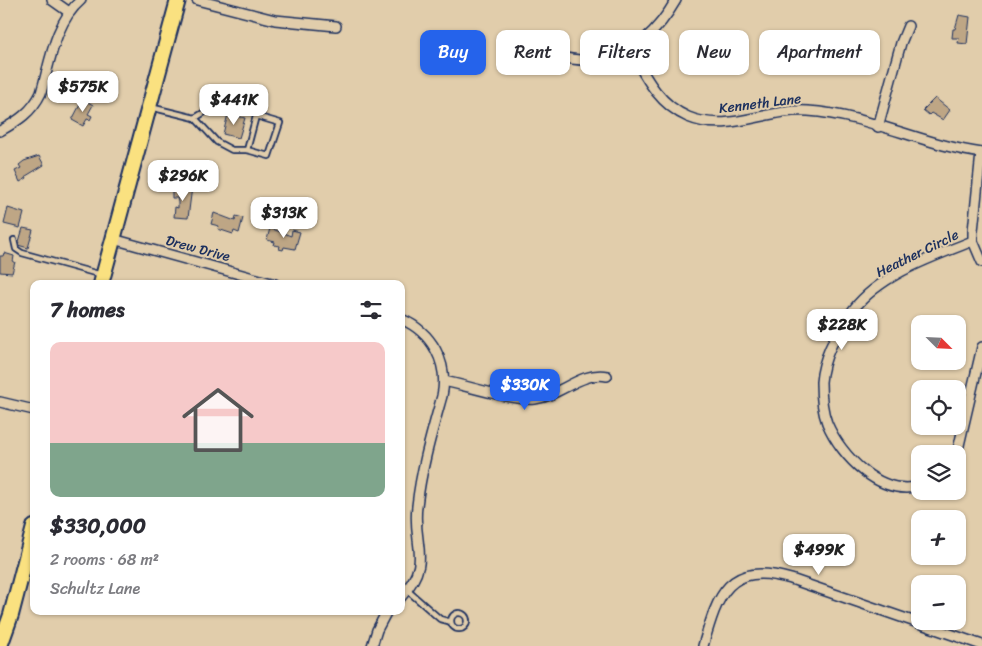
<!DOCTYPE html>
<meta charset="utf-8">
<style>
:root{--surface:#fff;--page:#f7f7f7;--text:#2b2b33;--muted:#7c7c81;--line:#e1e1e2;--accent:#2563eb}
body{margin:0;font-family:Sriracha,sans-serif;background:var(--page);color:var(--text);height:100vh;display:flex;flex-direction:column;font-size:19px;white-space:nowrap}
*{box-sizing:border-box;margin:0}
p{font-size:16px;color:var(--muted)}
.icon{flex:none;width:28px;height:28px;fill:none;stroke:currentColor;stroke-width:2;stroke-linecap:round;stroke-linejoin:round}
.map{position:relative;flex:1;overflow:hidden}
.side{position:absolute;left:30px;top:280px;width:375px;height:335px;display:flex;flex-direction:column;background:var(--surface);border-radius:10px;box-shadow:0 1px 4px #0004}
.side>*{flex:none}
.guide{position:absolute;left:420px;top:30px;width:475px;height:45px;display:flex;gap:10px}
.needle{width:32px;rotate:114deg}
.fabs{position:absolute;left:911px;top:315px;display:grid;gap:10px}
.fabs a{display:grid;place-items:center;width:55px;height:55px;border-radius:10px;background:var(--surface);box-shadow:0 1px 4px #0004;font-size:25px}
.price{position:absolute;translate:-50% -42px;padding:0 11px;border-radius:10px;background:#fff;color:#222;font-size:16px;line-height:32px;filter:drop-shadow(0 1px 2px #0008)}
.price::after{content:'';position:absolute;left:50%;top:30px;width:15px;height:11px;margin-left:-8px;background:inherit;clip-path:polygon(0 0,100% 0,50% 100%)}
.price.active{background:var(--accent);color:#fff}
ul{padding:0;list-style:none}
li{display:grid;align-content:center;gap:10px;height:265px;padding:0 20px}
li+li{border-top:1px solid var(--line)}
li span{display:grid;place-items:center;height:155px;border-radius:10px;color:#555}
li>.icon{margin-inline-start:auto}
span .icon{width:90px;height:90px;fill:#fffc;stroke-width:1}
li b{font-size:21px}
h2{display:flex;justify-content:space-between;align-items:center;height:60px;padding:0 20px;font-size:21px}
.tag{padding:0 18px;border-radius:10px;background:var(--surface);box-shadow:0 1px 4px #0004;font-size:18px;line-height:45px}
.tag.active{background:var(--accent);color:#fff}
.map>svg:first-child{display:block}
.building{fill:#bea685;stroke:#1b2f5e}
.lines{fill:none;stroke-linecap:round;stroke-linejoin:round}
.service-casing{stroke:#1b2f5e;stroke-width:8}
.minor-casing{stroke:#1b2f5e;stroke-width:12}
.primary-casing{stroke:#1b2f5e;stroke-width:18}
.service{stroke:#e1cdab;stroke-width:4.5}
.minor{stroke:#e1cdab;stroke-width:9}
.primary{stroke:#fae180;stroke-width:14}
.labels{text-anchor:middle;stroke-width:4;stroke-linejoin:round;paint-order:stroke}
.street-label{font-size:14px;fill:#1b2f5e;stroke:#e1cdab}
</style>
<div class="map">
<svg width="982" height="646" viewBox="0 0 982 646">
<rect width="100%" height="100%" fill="#e1cdab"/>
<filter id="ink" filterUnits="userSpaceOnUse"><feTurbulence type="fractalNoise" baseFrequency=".02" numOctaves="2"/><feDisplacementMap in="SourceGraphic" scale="10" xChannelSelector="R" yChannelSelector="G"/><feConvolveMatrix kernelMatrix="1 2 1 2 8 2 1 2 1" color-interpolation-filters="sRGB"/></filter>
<g filter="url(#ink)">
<g class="building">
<path d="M959 15 970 17 967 44 958 43 959 38H952L953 29H955Z"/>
<path d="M935 98 950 110 943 120 931 113 929 115 923 110Z"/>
<path d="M83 99 93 105 88 114 92 116 90 120 87 119 83 126 72 120Z"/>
<path d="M228 114 245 118 239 138 223 134Z"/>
<path d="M39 156 44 165 26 176 27 178 20 182 15 171 21 168 19 165 24 161Z"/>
<path d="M180 187H192L188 218 174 217 175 207 178 208V202L177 198H172V191L180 192Z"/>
<path d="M8 208 24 213 20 228 4 224Z"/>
<path d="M214 213 235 221 236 216 243 218 239 233 234 231 233 234 218 229 219 226 211 224Z"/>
<path d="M23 228 33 230 28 248 18 245Z"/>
<path d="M270 228 291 236 292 230 300 232 295 249 284 247 283 250 279 249 280 246 274 245 275 242 267 240Z"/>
<path d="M4 253 14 256 13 262H15L12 273 0 272V256H3Z"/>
</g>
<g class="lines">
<defs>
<g id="service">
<path d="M241 103 253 110 256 116 280 123 269 156 247 150H232L217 142 195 118 216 105Z"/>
<path d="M150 107 195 118"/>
<path d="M247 150 256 116"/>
<path d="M14 240 16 249 22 253 102 275"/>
<path d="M407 590 440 619 451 622"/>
<circle cx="459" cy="621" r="8"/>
</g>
<g id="minor">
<path d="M52 0 69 12"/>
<path d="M197 0 275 20 336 26"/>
<path d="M518 42C585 73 637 68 676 0"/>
<path d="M630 49C645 76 658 104 688 117 729 134 767 108 808 111 868 115 923 145 982 153"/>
<path d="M878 127 901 43 908 26"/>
<path d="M0 131C18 121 32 112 41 93 50 62 55 22 81 0"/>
<path d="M981 153 973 231V241L982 262"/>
<path d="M113 239 275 284"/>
<path d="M401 319C432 332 449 363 442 396 432 432 421 469 417 506 412 546 434 560 401 597"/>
<path d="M444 381C468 386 513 401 535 399 560 396 581 371 607 376"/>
<path d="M0 402 34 410"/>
<path d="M957 454 982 347"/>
<path d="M920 486C880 497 841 456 827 423 822 410 821 396 821 382 823 356 838 330 853 310 881 274 932 257 973 241"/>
<path d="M372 646 377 630 387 611"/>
<path d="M703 646C718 594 728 561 791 579L982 645"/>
</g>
<g id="primary">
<path d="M101 284 178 0"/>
<path d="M0 646 11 615 34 527"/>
</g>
</defs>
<use href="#service" class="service-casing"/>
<use href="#minor" class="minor-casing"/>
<use href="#primary" class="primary-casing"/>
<use href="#service" class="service"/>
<use href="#minor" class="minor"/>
<use href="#primary" class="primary"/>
</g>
</g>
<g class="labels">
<g class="street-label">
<text transform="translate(760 103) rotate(-7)" y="5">Kenneth Lane</text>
<text transform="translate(198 248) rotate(15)" y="5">Drew Drive</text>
<text transform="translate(917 253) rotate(-26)" y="5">Heather Circle</text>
</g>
</g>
</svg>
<div class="fabs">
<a><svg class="needle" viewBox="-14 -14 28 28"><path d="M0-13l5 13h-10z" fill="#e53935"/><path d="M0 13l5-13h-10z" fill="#7c7c81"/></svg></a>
<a><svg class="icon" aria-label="locate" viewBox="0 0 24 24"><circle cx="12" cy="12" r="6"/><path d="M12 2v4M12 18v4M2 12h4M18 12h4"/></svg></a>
<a><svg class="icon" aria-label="layers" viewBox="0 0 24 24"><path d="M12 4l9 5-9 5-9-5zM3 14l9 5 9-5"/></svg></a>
<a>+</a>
<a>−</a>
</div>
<b class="price" style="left:83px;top:113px">$575K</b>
<b class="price" style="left:234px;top:126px">$441K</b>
<b class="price" style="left:183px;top:202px">$296K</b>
<b class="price" style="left:284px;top:239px">$313K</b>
<b class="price" style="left:842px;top:351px">$228K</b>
<b class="price active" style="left:525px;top:411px">$330K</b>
<b class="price" style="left:819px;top:576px">$499K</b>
<div class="guide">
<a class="tag active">Buy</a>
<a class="tag">Rent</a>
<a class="tag">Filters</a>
<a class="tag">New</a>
<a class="tag">Apartment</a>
</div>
<section class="side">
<h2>7 homes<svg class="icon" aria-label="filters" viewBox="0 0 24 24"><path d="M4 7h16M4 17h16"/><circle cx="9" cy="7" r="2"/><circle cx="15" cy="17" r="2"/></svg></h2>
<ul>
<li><span style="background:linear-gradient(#f6c9c9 65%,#7fa58c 0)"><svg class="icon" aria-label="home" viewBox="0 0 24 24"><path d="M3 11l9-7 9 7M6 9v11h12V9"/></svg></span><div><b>$330,000</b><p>2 rooms · 68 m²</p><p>Schultz Lane</p></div></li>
</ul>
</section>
</div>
